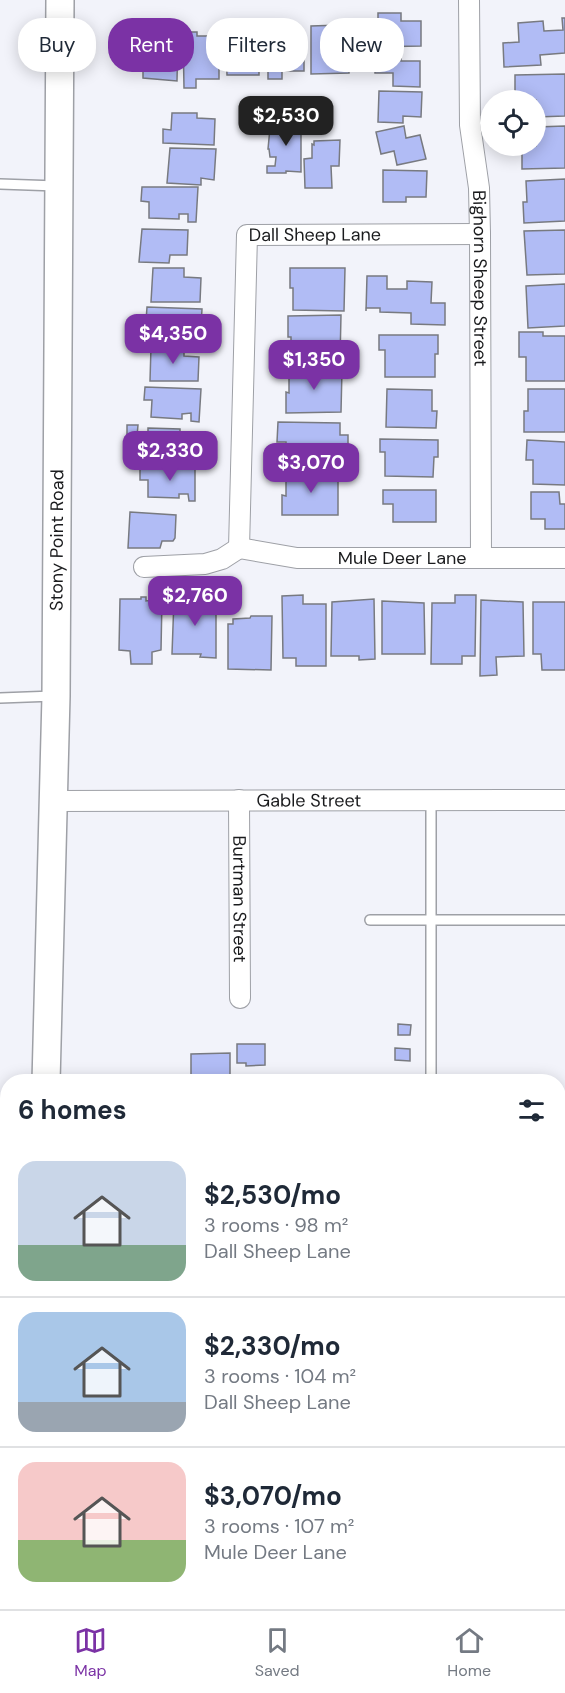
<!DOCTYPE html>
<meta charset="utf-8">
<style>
:root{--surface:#fff;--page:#f6f6f7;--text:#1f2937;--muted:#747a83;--line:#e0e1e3;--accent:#7b32a5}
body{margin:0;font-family:"DM Sans",sans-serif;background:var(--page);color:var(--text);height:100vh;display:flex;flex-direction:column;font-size:22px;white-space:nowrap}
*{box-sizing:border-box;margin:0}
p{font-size:20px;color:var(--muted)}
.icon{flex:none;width:33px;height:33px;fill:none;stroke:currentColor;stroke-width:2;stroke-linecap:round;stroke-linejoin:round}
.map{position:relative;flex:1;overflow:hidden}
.panel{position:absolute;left:0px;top:1074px;width:566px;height:536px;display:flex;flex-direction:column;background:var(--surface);border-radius:24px 24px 0 0;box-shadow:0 3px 15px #0003}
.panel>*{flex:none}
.hud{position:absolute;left:18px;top:18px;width:530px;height:54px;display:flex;gap:12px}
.controls{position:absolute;left:480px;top:90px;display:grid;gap:12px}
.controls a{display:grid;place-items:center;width:66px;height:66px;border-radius:50%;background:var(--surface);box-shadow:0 3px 15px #0003;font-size:30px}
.price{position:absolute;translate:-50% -51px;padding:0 14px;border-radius:12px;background:var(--accent);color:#fff;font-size:20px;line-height:39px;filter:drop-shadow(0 2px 3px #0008)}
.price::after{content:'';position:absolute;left:50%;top:36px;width:18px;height:14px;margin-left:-9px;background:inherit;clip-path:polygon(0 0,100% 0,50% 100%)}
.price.active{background:#222;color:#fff}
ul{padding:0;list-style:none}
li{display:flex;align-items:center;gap:18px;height:150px;padding:0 18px}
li+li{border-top:2px solid var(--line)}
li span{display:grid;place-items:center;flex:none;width:168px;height:120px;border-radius:18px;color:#555}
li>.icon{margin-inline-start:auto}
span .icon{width:72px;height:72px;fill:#fffc;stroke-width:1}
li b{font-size:26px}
h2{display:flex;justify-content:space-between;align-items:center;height:72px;padding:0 18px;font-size:26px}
.tag{padding:0 21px;border-radius:24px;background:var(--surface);box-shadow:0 3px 15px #0003;font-size:21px;line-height:54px}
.tag.active{background:var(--accent);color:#fff}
.menu{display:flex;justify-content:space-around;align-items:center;height:84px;border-top:2px solid var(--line);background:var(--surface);font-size:16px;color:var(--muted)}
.menu a{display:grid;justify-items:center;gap:3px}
.menu .active{color:var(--accent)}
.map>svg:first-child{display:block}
.building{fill:#b1bcf5;stroke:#787a80;stroke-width:1.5}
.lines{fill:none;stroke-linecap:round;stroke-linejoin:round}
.lane-casing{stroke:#9ea0a6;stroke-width:12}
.street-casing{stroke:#9ea0a6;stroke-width:22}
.secondary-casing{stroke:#9ea0a6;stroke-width:30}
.lane{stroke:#fff;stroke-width:9}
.street{stroke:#fff;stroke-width:20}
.secondary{stroke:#fff;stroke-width:27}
.labels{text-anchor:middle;stroke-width:6;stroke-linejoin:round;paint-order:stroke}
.street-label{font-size:18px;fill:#1a1b1d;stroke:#fff}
</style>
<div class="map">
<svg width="565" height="1609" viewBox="0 0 565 1609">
<rect width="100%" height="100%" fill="#f2f3fa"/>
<g class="building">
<path d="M378 13H401V21H421V46L368 47V32H378Z"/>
<path d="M562 18H565V53L540 55 541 65 504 67 503 43 519 42 518 23 543 21 544 31 563 30Z"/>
<path d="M268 21H283V25H295V47H304V71H282V79H268Z"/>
<path d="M341 25V45H349V73L311 74V26Z"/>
<path d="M236 29H259V75H227L226 40H236Z"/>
<path d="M183 32H197V36H212V55H219V79H196V88H184Z"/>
<path d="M154 35H178L177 81 143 78V49H154Z"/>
<path d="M375 51H401V61H420V87L393 86V73H375Z"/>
<path d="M565 74V116L536 117V100H512V97H515V75Z"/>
<path d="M379 91 422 92 421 117 403 116V123L378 122Z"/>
<path d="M172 113H197V118L215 119 214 145 163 143V129L171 130Z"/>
<path d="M287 118H301V172L286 171V173H267V166H275L276 157H270L269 149H268L270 128 287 127Z"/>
<path d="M404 126 406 138 420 135 426 159 397 165 394 151 381 154 376 132Z"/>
<path d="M565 126V168L522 169V148H518V146H536V127Z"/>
<path d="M340 140 339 166H331L332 188H305L304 159 312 158V144L314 145V141Z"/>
<path d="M170 148 216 149 214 180 201 178V185L167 183Z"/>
<path d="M383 170 427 171 426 197H406V202H383Z"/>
<path d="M565 179V221L524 223 523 202H527L526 181Z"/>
<path d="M142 187H198L196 222H188V214H179V219L149 218V202L141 201Z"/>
<path d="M142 229 188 230 187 255H170L169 263 139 262Z"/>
<path d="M565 230V274L527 275 524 231Z"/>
<path d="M153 268H184V277L201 278 200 302H151Z"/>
<path d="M290 268H345L344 311 293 310V288H290Z"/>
<path d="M367 276H387V289H407V281L432 282 431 303H445V325L411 324V313L380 312V308H366V311Z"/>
<path d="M565 284V326L528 328 526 286Z"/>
<path d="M147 307 202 309 200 342 192 341V333H186V339L154 337 155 321H146Z"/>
<path d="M341 315 340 359H291V337H288V316Z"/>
<path d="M519 332H543V336H565V381H526V357H519Z"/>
<path d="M379 335H438V354H435V377H385V350H379Z"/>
<path d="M151 347 184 348V356L199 357 198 381H150Z"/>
<path d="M289 370H342L341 412 286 413V392L289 393Z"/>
<path d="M145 387 201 389 199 422 191 421V413L182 414V419L151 417 152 400H144Z"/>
<path d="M387 389 432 390V411H437L436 428 386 427Z"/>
<path d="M528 389H565V432H524V411H528Z"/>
<path d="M278 422 340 423V435H348V466L287 465 286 442H277Z"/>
<path d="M127 425H138L137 436 127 437Z"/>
<path d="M148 428 180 429V438H198L196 463 148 461Z"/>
<path d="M380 439 438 440V457H434L433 477 385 476V452H380Z"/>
<path d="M527 440 565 442V485L533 484V460H526Z"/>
<path d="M140 467H195V501H189L188 494H179V498L148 497V480H140Z"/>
<path d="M286 473H338V515H282V495L286 496Z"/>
<path d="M383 490H436V522H393V504H383Z"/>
<path d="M531 492H559L560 504H565V529H545V519H531Z"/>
<path d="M130 512 176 515 175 538 173 541H162L160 548H128Z"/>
<path d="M303 595V604H326V666H296V658H283L282 596Z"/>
<path d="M455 595H476L475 656H462V664H431L432 603H455Z"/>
<path d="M141 597H146V601L162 599 161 650 152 652V664H131L130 651 119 650 120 599H141Z"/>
<path d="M196 597H216V658L200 657 201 654H172L174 599H196Z"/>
<path d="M374 599 375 659 359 660V656H331L332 602Z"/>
<path d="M481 600 523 602 524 656 496 657 497 675 480 676Z"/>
<path d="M382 601 424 603 425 654H382Z"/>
<path d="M533 602H565V670H542L541 654H533Z"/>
<path d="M251 616H272L271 670 228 669V624H233V619L250 618Z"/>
<path d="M398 1024 411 1025 410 1035H398Z"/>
<path d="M237 1044H265V1065L246 1066V1063H237Z"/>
<path d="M395 1048 410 1049V1061L395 1060Z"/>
<path d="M230 1053V1082H191V1054Z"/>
<rect x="306" y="1602" width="40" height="7"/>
</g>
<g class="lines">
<defs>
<g id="lane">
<path d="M0 184 57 186"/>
<path d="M0 698 54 696"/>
<path d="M370 920H565"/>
<path d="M431 1082V800"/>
</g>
<g id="street">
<path id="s1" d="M469 0 470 125 479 188 480 234 481 558"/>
<path id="s2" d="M239 548 247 235 480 234"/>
<path id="s3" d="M239 548 297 558H565"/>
<path d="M144 567 205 564 222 559 239 548"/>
<path id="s4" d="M239 800 240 998"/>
<path id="s5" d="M53 801 565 800"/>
<path d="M558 1277 565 1278"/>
<path d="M0 1446H8"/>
</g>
<g id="secondary">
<path id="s6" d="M46 1082 56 696 60 0"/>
<path d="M44 1602V1609"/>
</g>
</defs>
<use href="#lane" class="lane-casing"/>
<use href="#street" class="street-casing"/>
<use href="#secondary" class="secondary-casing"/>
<use href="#lane" class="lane"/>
<use href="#street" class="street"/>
<use href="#secondary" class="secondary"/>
</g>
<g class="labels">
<g class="street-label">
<text dy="6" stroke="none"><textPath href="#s2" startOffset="381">Dall Sheep Lane</textPath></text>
<text dy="6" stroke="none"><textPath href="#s1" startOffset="279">Bighorn Sheep Street</textPath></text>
<text dy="6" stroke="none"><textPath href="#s6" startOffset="542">Stony Point Road</textPath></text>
<text dy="6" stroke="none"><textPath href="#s3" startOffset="164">Mule Deer Lane</textPath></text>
<text dy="6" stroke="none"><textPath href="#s5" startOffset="256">Gable Street</textPath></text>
<text dy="6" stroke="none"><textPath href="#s4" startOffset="99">Burtman Street</textPath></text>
</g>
</g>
</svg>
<div class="controls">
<a><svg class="icon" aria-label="locate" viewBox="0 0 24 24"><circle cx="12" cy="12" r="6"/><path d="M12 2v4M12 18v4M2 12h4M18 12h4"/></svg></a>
</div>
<b class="price active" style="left:286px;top:147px">$2,530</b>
<b class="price" style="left:173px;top:365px">$4,350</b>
<b class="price" style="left:314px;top:391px">$1,350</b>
<b class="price" style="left:170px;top:482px">$2,330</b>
<b class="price" style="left:311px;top:494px">$3,070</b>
<b class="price" style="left:195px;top:627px">$2,760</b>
<div class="hud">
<a class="tag">Buy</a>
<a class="tag active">Rent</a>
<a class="tag">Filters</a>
<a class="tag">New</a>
</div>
<section class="panel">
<h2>6 homes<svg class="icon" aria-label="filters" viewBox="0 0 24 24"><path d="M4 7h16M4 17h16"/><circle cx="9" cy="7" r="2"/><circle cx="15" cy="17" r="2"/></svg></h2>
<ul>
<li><span style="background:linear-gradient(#c9d6e8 70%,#7fa58c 0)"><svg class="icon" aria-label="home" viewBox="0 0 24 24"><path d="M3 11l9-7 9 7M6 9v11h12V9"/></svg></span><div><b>$2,530/mo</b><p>3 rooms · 98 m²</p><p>Dall Sheep Lane</p></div></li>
<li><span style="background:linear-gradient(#a9c7e8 75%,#9aa5b1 0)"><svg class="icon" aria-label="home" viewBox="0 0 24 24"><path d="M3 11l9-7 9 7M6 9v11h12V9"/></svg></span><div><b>$2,330/mo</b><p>3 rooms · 104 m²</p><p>Dall Sheep Lane</p></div></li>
<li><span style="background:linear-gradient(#f6c9c9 65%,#8fb573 0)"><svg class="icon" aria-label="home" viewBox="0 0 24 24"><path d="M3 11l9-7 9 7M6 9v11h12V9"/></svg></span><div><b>$3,070/mo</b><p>3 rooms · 107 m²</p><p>Mule Deer Lane</p></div></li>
</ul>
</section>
</div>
<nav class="menu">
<a class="active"><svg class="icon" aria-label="map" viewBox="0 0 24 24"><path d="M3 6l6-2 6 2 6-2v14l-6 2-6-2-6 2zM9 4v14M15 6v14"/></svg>Map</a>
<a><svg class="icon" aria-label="saved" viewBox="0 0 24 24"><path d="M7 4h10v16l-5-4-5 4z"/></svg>Saved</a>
<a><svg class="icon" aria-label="home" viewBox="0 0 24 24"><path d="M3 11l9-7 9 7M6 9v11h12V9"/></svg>Home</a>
</nav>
